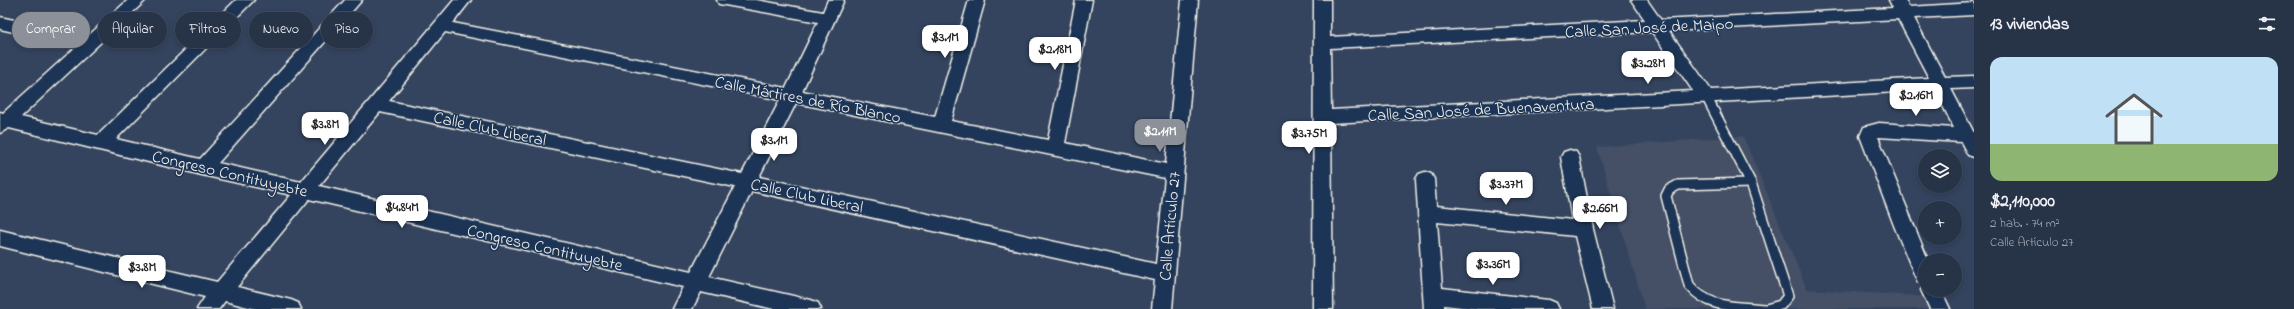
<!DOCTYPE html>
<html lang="es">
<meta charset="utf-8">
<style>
:root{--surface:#273347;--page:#2f3b4e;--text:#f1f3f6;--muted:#a4aab4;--line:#434e60;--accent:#8c9099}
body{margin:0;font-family:"Indie Flower",sans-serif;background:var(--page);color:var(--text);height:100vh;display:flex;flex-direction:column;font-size:15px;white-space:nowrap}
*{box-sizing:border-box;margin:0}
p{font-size:13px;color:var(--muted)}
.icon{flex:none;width:22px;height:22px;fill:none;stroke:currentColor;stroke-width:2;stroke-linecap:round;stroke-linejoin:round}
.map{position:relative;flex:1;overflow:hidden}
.panel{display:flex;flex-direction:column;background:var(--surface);width:320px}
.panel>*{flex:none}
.hud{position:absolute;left:12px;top:12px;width:380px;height:36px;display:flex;gap:8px}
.fabs{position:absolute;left:1918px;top:149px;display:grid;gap:8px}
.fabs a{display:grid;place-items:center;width:44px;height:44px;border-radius:50%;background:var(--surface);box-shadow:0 2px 6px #0003,0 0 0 1px var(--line);font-size:20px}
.price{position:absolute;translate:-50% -34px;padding:0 9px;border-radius:8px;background:#fff;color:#222;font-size:13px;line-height:26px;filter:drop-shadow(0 1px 2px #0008)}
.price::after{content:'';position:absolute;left:50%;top:24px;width:12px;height:9px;margin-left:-6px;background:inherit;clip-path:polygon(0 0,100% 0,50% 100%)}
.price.active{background:var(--accent);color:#fff}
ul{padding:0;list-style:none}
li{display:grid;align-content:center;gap:8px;height:212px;padding:0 16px}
li span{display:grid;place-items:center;height:124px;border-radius:12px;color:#555}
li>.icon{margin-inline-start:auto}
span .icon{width:72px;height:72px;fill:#fffc;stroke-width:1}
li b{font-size:17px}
h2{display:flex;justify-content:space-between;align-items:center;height:48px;padding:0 16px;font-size:17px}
.tag{padding:0 14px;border-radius:18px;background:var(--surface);box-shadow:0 2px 6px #0003,0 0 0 1px var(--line);font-size:14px;line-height:36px}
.tag.active{background:var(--accent);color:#fff}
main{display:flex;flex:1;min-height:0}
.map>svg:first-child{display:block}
.built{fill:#444f65}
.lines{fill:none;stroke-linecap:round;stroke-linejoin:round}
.service-casing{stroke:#f4f1e8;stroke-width:12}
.minor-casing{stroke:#f4f1e8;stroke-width:3}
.service{stroke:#1d3557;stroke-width:9}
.minor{fill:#1d3557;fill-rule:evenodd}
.labels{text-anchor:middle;stroke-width:3;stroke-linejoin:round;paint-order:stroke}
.street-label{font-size:17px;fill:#f4f1e8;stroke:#1d3557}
</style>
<main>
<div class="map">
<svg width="1974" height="309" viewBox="0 0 1974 309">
<rect width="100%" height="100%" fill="#34445f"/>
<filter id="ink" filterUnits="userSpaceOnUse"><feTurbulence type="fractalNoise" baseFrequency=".025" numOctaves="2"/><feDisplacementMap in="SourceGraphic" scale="8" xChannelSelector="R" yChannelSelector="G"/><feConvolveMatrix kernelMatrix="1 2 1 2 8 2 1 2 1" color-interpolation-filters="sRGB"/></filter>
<g filter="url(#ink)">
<path class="built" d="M1743 136 1807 289 1932 297 1939 309H1645L1597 147Z"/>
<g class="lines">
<defs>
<g id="service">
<path d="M1706 96 1751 183 1788 296 1781 305 1766 309"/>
<path d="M1751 183 1678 185 1669 190 1666 196 1689 285C1709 309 1734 306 1764 309"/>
</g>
<g id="minor">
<path d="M128 0H146L21 117 98 135 236 0H254L116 139 200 159 345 0H362L218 163 301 182 454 0H471L453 23 786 88 818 22 725 5 719 4 717 0H756L823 12 828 0H844L802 91 935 117 969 0H985L951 121 1048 140 1076 0H1092L1065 143 1166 164 1182 0H1198L1172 309H1152L1155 280 752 191 709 277 811 300 818 303 821 309H774L701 292 692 309H672L683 287 309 199 237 287 291 300 298 303 301 309H256L225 301 219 309H197L205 297 0 246V230L217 282 291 195 202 175 9 128 0 133V112L3 113 77 46 0 29V17L88 36ZM445 32 780 100 742 174 389 101ZM796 103 1165 178 1156 264 759 177ZM380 112 735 187 691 272 319 186Z"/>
<path d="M1314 0H1330V37L1645 20 1631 0H1647L1661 20 1893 8 1889 0H1905L1909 7 1974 3V15L1914 18 1945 77 1974 76V88L1951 89 1974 133V157L1968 155 1961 142 1878 137 1928 260H1925V290H1941L1950 309H1930L1921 290 1924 284 1918 282 1915 276 1895 228 1860 136 1864 127 1879 123 1954 128 1935 90 1331 123 1333 309H1313ZM1898 19 1929 78 1711 90 1669 31ZM1652 32 1693 91 1331 110 1330 48Z"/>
<path d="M1570 150 1576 152 1579 157 1593 229 1613 309H1593L1575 236 1437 222 1442 288 1549 300 1556 303 1559 309H1478L1444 305V309H1424L1416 179 1419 174 1425 172 1431 174 1434 179 1436 206 1572 220 1561 157 1564 152Z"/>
</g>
</defs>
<use href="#service" class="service-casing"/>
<use href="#minor" class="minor-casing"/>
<use href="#service" class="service"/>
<use href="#minor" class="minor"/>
</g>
</g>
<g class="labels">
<g class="street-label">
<text transform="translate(1649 27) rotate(-3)" y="6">Calle San José de Maipo</text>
<text transform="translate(808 99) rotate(11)" y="6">Calle Mártires de Río Blanco</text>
<text transform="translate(1481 109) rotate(-3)" y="6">Calle San José de Buenaventura</text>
<text transform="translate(490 128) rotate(12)" y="6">Calle Club Liberal</text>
<text transform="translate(230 173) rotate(13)" y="6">Congreso Contituyebte</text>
<text transform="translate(807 195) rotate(12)" y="6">Calle Club Liberal</text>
<text transform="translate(1169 226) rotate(-85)" y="6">Calle Artículo 27</text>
<text transform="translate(545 247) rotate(13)" y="6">Congreso Contituyebte</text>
</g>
</g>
</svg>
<div class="fabs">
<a><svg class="icon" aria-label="layers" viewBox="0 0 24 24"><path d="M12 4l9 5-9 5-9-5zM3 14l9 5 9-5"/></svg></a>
<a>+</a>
<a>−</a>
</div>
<b class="price" style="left:945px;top:59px">$3.1M</b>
<b class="price" style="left:1055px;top:71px">$2.18M</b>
<b class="price" style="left:1648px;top:85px">$3.28M</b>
<b class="price" style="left:1916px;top:117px">$2.16M</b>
<b class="price" style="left:325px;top:146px">$3.8M</b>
<b class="price active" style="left:1160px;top:153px">$2.11M</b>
<b class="price" style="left:1309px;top:155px">$3.75M</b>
<b class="price" style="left:774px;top:162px">$3.1M</b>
<b class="price" style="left:1506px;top:206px">$3.37M</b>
<b class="price" style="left:402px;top:229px">$4.84M</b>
<b class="price" style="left:1600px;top:230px">$2.66M</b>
<b class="price" style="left:1493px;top:286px">$3.36M</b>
<b class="price" style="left:142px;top:289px">$3.8M</b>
<div class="hud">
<a class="tag active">Comprar</a>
<a class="tag">Alquilar</a>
<a class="tag">Filtros</a>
<a class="tag">Nuevo</a>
<a class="tag">Piso</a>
</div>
</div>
<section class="panel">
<h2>13 viviendas<svg class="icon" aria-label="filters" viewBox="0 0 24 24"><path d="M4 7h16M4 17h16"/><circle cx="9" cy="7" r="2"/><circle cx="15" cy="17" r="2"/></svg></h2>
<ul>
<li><span style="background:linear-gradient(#bfe0f5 70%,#8fb573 0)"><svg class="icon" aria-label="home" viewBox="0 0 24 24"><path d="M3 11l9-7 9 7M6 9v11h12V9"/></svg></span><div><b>$2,110,000</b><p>2 hab. · 74 m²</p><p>Calle Artículo 27</p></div></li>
</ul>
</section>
</main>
